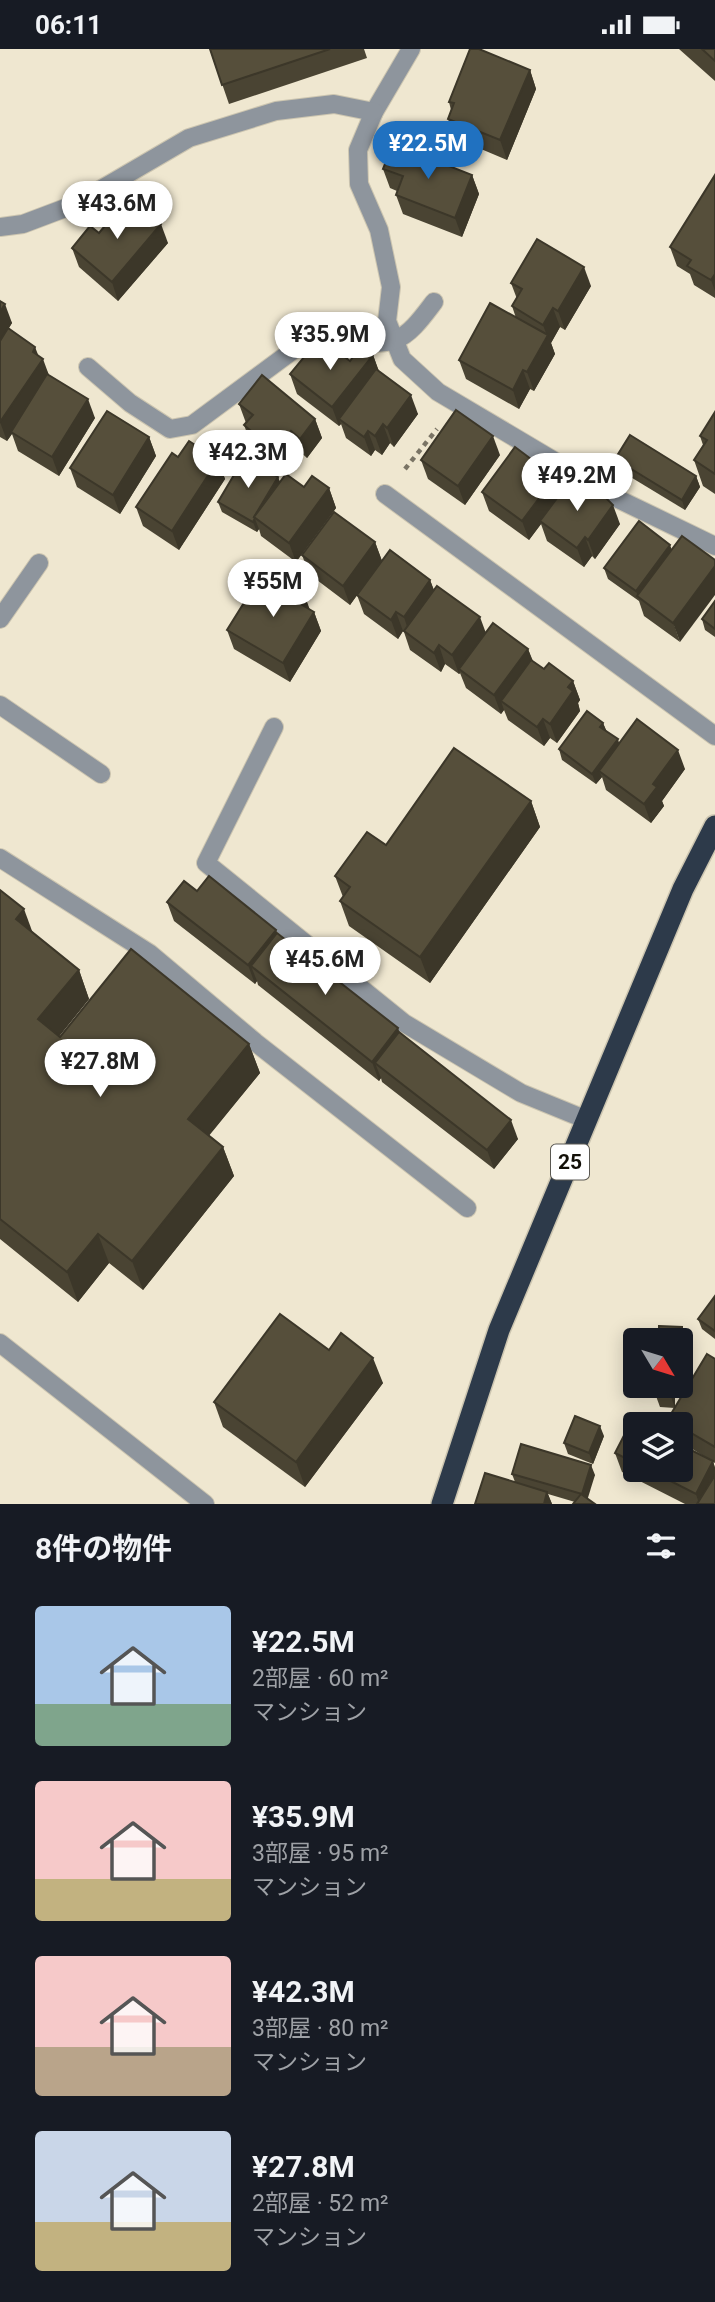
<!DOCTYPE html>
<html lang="ja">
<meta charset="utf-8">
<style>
:root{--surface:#171b24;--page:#242831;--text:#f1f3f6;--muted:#9ea1a6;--accent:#2071c0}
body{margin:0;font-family:Roboto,"Noto Sans JP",sans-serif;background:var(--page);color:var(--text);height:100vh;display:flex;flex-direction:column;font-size:26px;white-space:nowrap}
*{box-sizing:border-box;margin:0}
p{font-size:23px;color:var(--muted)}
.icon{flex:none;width:38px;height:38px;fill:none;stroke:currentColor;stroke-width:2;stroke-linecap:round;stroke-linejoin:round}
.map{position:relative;height:1455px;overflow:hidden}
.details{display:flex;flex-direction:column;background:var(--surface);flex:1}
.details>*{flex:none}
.needle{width:46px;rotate:128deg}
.tools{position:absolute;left:623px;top:1279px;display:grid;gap:14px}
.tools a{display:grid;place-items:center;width:70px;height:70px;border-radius:7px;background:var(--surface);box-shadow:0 4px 18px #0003;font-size:35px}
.price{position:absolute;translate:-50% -60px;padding:0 16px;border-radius:24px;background:#fff;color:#222;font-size:23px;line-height:46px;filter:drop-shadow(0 2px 4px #0008)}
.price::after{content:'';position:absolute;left:50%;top:42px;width:21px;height:16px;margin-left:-10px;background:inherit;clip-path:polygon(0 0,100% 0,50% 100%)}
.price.current{background:var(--accent);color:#fff}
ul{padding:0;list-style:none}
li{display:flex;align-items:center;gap:21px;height:175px;padding:0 35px}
li span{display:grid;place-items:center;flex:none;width:196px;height:140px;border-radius:7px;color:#555}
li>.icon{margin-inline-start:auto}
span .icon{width:84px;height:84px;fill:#fffc;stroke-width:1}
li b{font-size:30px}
h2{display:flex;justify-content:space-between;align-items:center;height:84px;padding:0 35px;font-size:30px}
.status{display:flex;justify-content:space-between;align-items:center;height:49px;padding:0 35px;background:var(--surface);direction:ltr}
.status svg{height:19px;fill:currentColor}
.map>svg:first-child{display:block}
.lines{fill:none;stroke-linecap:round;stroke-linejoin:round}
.minor-casing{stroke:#ccc5b0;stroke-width:20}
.highway-casing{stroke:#ccc5b0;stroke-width:24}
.path{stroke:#7a7465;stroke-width:4.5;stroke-dasharray:5 5;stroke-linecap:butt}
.minor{stroke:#8e959d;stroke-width:18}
.highway{stroke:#2d3a4a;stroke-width:21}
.wall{fill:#4a4433}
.shaded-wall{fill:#3c3729}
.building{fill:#564f3b;stroke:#3c3729;stroke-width:2}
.labels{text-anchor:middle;stroke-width:7;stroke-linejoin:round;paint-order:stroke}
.shield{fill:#fff;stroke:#5a5852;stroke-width:2}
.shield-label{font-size:21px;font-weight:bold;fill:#131008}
</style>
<div class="status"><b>06:11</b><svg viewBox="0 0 49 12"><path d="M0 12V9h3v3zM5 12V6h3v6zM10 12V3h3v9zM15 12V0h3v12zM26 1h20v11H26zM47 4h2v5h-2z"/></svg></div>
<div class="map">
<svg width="715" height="1455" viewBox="0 0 715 1455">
<rect width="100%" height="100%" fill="#efe7d0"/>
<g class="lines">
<defs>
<g id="minor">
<path d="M411 0 374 63 358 101 359 135 379 181 391 238 387 272 402 310 438 343 620 451 715 497"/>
<path d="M0 178 23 175 76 155 189 89 276 62 334 55 374 63"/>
<path d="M88 318 130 354 170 380 192 376 319 282C339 287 375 299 395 291 411 285 424 266 434 253"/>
<path d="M385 445 715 687"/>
<path d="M0 570 39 514"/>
<path d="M0 656 101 725"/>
<path d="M274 678 206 814 404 974 521 1044 587 1071"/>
<path d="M0 809 149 904 255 993 467 1159"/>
<path d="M0 1294 205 1455"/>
</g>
<path id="highway" d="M442 1455 499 1281 683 840 715 777"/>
</defs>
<use href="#minor" class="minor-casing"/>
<use href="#highway" class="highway-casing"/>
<path class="path" d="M405 420 437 380"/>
<use href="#minor" class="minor"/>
<use href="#highway" class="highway"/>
</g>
<g class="wall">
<path d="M210 0H364L367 9 229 55Z"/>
<path d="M679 0H715V32Z"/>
<path d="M530 21 536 40 507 111 455 89 448 70 451 61 449 53Z"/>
<path d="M383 120 472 126 479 145 462 188 403 165 396 146 397 142 390 139Z"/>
<path d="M715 126V249L694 236 690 225 677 217 670 198Z"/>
<path d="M127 167 168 194 118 252 79 218 72 199Z"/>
<path d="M511 234 591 237 565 281 560 278 551 294 555 305 534 342 530 340 519 360 466 330 459 311 516 269 512 257 517 250Z"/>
<path d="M0 252 12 274 9 279 39 307 49 326 95 369 59 427 18 402 12 385 7 392 0 388Z"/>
<path d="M373 306 379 323 418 365 394 398 390 394 382 406 375 401 371 407 346 389 341 375 339 377 297 345 290 325 318 308 350 312Z"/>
<path d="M239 355 315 370 322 389 307 409 298 401 281 421 251 395 244 376 246 374Z"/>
<path d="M715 363V445L703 437 694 411 703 396 700 387Z"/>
<path d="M149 388 156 407 120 465 77 438 70 419Z"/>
<path d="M500 406 465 456 428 430 421 411Z"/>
<path d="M178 408 218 411 225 430 179 501 143 477 136 458Z"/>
<path d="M615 410 696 427 700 438 685 461 619 421Z"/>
<path d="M535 413H551L554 421 558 424 564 440 620 475 595 510 592 507 584 518 547 492 541 475 529 491 489 462 482 443Z"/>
<path d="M278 428 280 433 304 438 329 439 336 459 296 513 261 487 259 480 257 483 222 463 218 453Z"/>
<path d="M639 472 680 593 644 567 639 552 608 530 604 519Z"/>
<path d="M375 493 382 512 430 531 434 541 486 583 528 600 533 612 544 620 573 632 580 651 578 654 580 662 557 694 550 689 544 697 508 671 504 661 501 665 466 639 460 624 459 625 445 615 441 623 410 601 404 583 403 582 398 590 364 565 357 546 350 556 309 525 302 506Z"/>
<path d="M303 542 309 560 314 563 321 582 290 633 234 600 227 581 263 548Z"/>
<path d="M715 552V588L705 581 702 570Z"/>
<path d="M603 674 607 683 619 695 685 720 662 752 664 757 651 774 606 741 602 728 596 735 562 711 559 700Z"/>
<path d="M531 752 540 778 430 934 349 877 340 852 343 848 335 827 386 796Z"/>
<path d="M0 841 32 883 79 921 89 950 59 987 60 988 249 995 260 1024 209 1086 223 1098 234 1127 143 1241 109 1214 78 1253 0 1190Z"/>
<path d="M197 842 276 881 277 884 400 984 518 1090 494 1120 382 1033 381 1029 379 1032 258 936 257 932 255 935 174 872 167 853Z"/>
<path d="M715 1247V1290L702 1280 698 1270Z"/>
<path d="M329 1301 383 1334 305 1438 223 1378 214 1353Z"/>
<path d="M715 1310V1414L681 1393V1376H670L668 1370Z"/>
<path d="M675 1337V1359L660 1358 656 1347Z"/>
<path d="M635 1376V1421H681L713 1412 715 1419V1455H685L622 1423 615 1404Z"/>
<path d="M604 1387 593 1415 568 1405 564 1394Z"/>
<path d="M512 1425 595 1426 575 1453 548 1445 552 1455H475L515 1433Z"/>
</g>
<g class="shaded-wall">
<path d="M530 21 536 40 507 111 500 91Z"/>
<path d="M472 126 479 145 462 188 455 169Z"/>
<path d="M161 175 168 194 118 252 112 233Z"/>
<path d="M584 218 591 237 565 281 558 262Z"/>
<path d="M715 225V242L711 231Z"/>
<path d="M5 255 12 274 0 292V263Z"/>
<path d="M553 259 560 278 551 294 555 305 534 342 527 323 547 287 543 276Z"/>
<path d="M35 298 41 313 43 310 50 329 7 392 0 373Z"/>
<path d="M373 306 380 325 339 370 341 375 339 377 332 358Z"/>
<path d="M523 321 530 340 519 360 513 341Z"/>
<path d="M411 346 418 365 394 398 387 379Z"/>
<path d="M88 350 95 369 59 427 52 408Z"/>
<path d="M315 370 322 389 307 409 300 390Z"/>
<path d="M383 375 390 394 382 406 375 387Z"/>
<path d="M291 382 298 401 281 421 274 402Z"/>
<path d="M368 382 375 401 371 407 364 388Z"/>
<path d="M493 387 500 406 465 456 458 437Z"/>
<path d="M149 388 156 407 120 465 113 446Z"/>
<path d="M218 411 225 430 179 501 172 482Z"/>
<path d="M551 413 556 427 558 424 565 443 540 472 541 475 529 491 522 472 548 417Z"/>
<path d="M696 427 700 438 685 461 682 451Z"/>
<path d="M278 428 282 439 255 469Z"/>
<path d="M329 439 336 459 296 513 289 494Z"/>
<path d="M613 456 620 475 595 510 588 491Z"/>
<path d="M255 470 259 480 257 483 253 473Z"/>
<path d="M585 488 592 507 584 518 577 499Z"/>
<path d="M375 493 382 512 350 556 343 537Z"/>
<path d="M670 496 674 506 638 548 636 542Z"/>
<path d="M715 517V546L680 593 673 574Z"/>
<path d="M430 531 437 550 410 587 404 568Z"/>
<path d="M303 542 310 561 297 553Z"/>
<path d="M314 563 321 582 290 633 283 614Z"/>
<path d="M396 563 403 582 398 590 391 571Z"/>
<path d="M480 568 487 587 459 620 460 624 459 625 452 606Z"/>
<path d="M439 596 445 615 441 623 434 604Z"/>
<path d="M528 600 535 619 501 652 504 661 501 665 494 646Z"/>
<path d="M573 632 580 651 578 654 580 662 557 694 550 675 568 638Z"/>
<path d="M543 670 550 689 544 697 537 678Z"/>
<path d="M603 674 607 684 600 678Z"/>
<path d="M618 690 621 701 599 722 602 728 596 735 592 725Z"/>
<path d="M678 701 685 720 662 752 664 757 651 774 644 755 653 735Z"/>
<path d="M531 752 540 778 430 934 420 908Z"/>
<path d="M24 860 35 890 16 870Z"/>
<path d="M276 881 283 900 251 917 257 932 255 935 248 916Z"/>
<path d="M79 921 89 950 49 1000 38 970Z"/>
<path d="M398 979 405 998 375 1014 381 1029 379 1032 372 1013Z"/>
<path d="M249 995 260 1024 199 1099 188 1070Z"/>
<path d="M511 1071 518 1090 494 1120 487 1101Z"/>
<path d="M223 1098 234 1127 143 1241 132 1212Z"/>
<path d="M98 1185 109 1214 78 1253 67 1223Z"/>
<path d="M682 1278 686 1288 684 1335 681 1326Z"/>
<path d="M373 1309 383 1334 305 1438 296 1413Z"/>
<path d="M671 1337H675V1359L671 1348Z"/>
<path d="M600 1377 604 1387 593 1415 589 1404Z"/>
<path d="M713 1412 715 1419V1440L699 1455 696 1445Z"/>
<path d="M591 1416 595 1426 586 1455 582 1445Z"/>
<path d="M547 1443 552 1455H544Z"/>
</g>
<g class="building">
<path d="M210 0H330L222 36Z"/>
<path d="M470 0H479L530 21 500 91 448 70 454 54 449 53Z"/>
<path d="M702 0H715V12Z"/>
<path d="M393 95 472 126 455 169 396 146 403 127 383 120Z"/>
<path d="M715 126V225L711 231 687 217 691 211 670 198Z"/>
<path d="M138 154 161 175 112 233 72 199 90 177 99 184 119 160 127 167Z"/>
<path d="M537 190 584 218 558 262 553 259 543 276 512 257 522 240 511 234Z"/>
<path d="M0 252 5 255 0 263Z"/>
<path d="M490 254 548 286 527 323 523 321 513 341 459 311Z"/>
<path d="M8 279 35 298 33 303 43 310 0 373V292Z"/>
<path d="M328 295 350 312 361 297 373 306 332 358 290 325 309 302 318 308Z"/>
<path d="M376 320 411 346 387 379 383 375 375 387 368 382 364 388 339 370Z"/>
<path d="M47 325 88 350 52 408 11 383Z"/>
<path d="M262 326 315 370 300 390 291 382 274 402 244 376 253 366 239 355Z"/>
<path d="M456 361 493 387 458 437 421 411Z"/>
<path d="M107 362 149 388 113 446 70 419Z"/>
<path d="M715 363V425L694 411 707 391 700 387Z"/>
<path d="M630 386 696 427 682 451 615 410Z"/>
<path d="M189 392 218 411 172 482 136 458 172 404 178 408Z"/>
<path d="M515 398 535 413 541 406 551 413 548 417 558 424 522 472 482 443Z"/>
<path d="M244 409 278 428 254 468 255 469 253 473 218 453Z"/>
<path d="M286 425 304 438 312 427 329 439 289 494 254 468Z"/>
<path d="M572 429 591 443 595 438 613 456 588 491 585 488 577 499 540 472Z"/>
<path d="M334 463 375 493 343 537 302 506Z"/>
<path d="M639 472 670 496 636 542 604 519Z"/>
<path d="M682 487 715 511V517L673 574 637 547Z"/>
<path d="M390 501 430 531 404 568 396 563 391 571 357 546Z"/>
<path d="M276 526 303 542 297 553 314 563 283 614 227 581 252 541 263 548Z"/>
<path d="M437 537 480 568 452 606 439 596 434 604 404 582Z"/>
<path d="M715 552V580L702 570Z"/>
<path d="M493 574 528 600 494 646 459 620Z"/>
<path d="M531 611 544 620 549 614 573 632 568 638 573 642 550 675 543 670 537 678 501 652Z"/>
<path d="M587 662 603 674 600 678 618 690 592 725 559 700Z"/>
<path d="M637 670 678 701 653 735 657 738 644 755 599 722Z"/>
<path d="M454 699 531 752 420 908 340 852 350 838 335 827 367 783 386 796Z"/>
<path d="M209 827 276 881 248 916 167 853 184 832 197 842Z"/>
<path d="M0 841 24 860 16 870 79 921 38 970 60 988 131 900 249 995 188 1070 223 1098 132 1212 98 1185 67 1223 0 1170Z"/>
<path d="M277 884 398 979 372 1013 251 917Z"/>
<path d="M399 983 511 1071 487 1101 375 1014Z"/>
<path d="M715 1247V1282L698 1270Z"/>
<path d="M280 1265 329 1301 341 1284 373 1309 296 1413 214 1353Z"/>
<path d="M659 1277 682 1278 681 1314V1292H659Z"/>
<path d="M707 1305 715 1310V1398L681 1378V1376H677L668 1370Z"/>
<path d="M657 1337H671V1348L656 1347Z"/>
<path d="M575 1367 600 1377 589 1404 564 1394Z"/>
<path d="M632 1371 641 1376H635V1414L615 1404Z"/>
<path d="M521 1395 591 1416 582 1445 512 1425Z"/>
<path d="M681 1396 713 1412 696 1445 649 1421H681Z"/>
<path d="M485 1424 547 1443 544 1455H475Z"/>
<path d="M715 1426V1455H697Z"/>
<path d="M581 1445 595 1455H573Z"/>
</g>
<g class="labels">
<rect class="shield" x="551" y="1095.5" width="38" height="35" rx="5"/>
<g class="shield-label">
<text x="570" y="1120">25</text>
</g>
</g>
</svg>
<div class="tools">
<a><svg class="needle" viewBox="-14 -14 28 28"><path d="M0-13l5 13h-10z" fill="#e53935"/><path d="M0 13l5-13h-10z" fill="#9ea1a6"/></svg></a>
<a><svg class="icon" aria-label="layers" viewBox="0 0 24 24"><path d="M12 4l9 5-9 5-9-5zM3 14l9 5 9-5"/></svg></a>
</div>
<b class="price current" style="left:428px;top:132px">¥22.5M</b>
<b class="price" style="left:117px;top:192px">¥43.6M</b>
<b class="price" style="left:330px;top:323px">¥35.9M</b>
<b class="price" style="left:248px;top:441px">¥42.3M</b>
<b class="price" style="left:577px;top:464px">¥49.2M</b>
<b class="price" style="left:273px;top:570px">¥55M</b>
<b class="price" style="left:325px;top:948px">¥45.6M</b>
<b class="price" style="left:100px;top:1050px">¥27.8M</b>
</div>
<section class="details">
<h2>8件の物件<svg class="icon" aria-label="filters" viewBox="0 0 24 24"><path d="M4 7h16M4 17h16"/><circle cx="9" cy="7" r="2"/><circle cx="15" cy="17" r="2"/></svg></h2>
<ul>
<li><span style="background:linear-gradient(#a9c7e8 70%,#7fa58c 0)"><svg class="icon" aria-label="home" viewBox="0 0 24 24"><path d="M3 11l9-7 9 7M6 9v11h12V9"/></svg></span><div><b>¥22.5M</b><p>2部屋 · 60 m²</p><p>マンション</p></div></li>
<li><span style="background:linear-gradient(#f6c9c9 70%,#c2b280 0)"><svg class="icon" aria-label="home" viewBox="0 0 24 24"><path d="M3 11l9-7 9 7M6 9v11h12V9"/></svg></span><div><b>¥35.9M</b><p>3部屋 · 95 m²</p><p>マンション</p></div></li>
<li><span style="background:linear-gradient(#f6c9c9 65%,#b9a48a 0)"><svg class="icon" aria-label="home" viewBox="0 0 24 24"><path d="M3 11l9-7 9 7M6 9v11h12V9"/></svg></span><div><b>¥42.3M</b><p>3部屋 · 80 m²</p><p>マンション</p></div></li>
<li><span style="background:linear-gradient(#c9d6e8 65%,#c2b280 0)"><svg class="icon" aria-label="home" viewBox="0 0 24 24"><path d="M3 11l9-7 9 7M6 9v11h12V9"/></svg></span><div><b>¥27.8M</b><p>2部屋 · 52 m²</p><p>マンション</p></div></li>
</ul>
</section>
